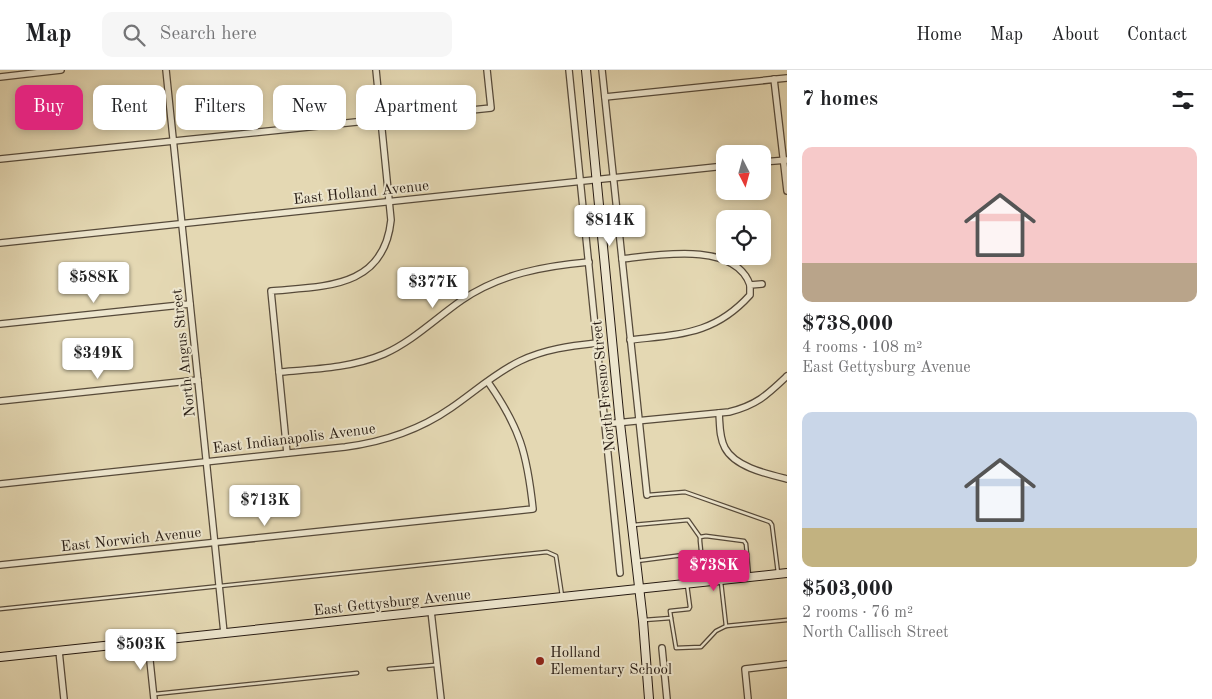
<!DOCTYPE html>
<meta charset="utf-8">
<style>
:root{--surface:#fff;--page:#f6f6f6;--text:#202124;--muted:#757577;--line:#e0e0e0;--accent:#db2777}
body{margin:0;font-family:"Old Standard TT",serif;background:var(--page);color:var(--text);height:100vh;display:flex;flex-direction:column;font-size:19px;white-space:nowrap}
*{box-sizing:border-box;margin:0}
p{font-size:16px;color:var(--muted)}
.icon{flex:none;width:28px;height:28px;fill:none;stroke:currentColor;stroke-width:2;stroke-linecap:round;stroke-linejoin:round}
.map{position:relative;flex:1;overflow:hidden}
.details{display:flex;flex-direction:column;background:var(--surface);width:425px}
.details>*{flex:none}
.guide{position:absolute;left:15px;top:15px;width:475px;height:45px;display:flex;gap:10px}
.needle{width:32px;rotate:174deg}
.fabs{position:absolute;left:716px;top:75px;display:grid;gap:10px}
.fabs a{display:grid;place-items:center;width:55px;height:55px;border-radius:10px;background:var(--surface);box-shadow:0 2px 8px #0003;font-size:25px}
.price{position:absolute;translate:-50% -42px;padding:0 11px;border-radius:5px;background:#fff;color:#222;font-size:16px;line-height:32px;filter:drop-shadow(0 1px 2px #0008)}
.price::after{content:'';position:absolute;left:50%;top:30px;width:15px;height:11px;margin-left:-8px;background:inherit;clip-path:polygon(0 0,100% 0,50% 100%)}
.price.on{background:var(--accent);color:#fff}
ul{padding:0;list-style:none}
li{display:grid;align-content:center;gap:10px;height:265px;padding:0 15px}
li span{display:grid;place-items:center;height:155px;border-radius:10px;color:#555}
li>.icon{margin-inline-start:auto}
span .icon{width:90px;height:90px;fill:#fffc;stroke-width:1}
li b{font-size:21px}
h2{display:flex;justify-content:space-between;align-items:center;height:60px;padding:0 15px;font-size:21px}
.pill{padding:0 18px;border-radius:10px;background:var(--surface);box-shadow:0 2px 8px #0003;font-size:18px;line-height:45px}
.pill.on{background:var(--accent);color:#fff}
header{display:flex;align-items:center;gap:30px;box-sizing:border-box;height:70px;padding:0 25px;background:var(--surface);border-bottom:1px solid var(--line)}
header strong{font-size:24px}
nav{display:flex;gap:28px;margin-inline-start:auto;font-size:18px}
.search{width:350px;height:45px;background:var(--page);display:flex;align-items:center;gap:12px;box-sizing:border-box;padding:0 18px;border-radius:10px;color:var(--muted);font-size:19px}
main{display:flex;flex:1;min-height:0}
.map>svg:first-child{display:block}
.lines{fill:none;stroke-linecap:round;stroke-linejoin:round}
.lane-casing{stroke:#564a3a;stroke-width:5}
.street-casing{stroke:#564a3a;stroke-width:8}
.secondary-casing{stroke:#261a12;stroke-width:10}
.lane{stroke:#ede6ce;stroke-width:2.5}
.street{stroke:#ede6ce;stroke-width:5.5}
.secondary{stroke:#ede6ce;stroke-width:8}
.poi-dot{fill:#8f2418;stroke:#ede6ce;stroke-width:2}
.labels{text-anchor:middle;stroke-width:4;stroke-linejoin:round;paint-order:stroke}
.street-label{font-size:15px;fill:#261a12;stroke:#ede6ce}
.poi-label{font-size:15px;fill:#261a12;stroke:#ede6ce;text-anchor:start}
</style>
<header>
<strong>Map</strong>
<div class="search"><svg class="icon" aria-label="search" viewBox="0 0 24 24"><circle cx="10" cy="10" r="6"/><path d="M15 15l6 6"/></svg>Search here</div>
<nav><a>Home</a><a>Map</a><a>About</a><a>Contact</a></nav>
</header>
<main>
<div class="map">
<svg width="787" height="629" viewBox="0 0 787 629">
<rect width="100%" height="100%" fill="#e4d8b3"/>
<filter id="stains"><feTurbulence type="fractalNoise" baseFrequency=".004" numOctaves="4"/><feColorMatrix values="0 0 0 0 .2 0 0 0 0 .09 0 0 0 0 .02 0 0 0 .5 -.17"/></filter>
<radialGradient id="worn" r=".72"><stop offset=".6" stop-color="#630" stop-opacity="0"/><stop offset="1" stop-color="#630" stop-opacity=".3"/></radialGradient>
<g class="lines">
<defs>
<g id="lane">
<path d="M648 425 685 422 770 452 772 455 778 503"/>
<path d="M633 455 688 450 700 467"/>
<path d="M702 489 747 484"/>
<path d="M637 491 683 485 690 537 689 539 670 541 671 548 644 550"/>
<path d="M704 511 700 471V467L706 466 744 471 746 474 749 506"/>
<path d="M721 512 726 556"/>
<path d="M0 539 547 482 556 486 562 526"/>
<path d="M671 548 676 578 701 577 716 561 726 556 787 550"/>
<path d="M389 599 435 595"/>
<path d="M155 624 357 603"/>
</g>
<g id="street">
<path d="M166 0 224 563"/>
<path d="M569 0 620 503"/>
<path d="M602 0 647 425"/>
<path d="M0 7 61 0"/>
<path d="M774 9 787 121"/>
<path d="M605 27 787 8"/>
<path d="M0 89 491 38 487 0"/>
<path d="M762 92 787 90"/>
<path d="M0 173 725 96"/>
<path d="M622 189C657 185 735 171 750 215"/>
<path d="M0 254 190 234"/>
<path d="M630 270C680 264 714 265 750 225V215L762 214"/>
<path d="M279 302C315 299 351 298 384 284 413 271 436 248 462 230 500 204 544 196 589 192"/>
<path d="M0 331 198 310"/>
<path d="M719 343C720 354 719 367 725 378 735 397 767 404 787 409"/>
<path d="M605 354 729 342C757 335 767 325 787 306"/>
<path d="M287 383 271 221C324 216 384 219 391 150L376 0"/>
<path d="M0 414 345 377C383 372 418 361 451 338 473 323 495 303 520 291 545 279 570 276 597 273"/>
<path d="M0 495 533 439C527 383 520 358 488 312"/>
<path d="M431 541 441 629"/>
<path d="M148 572 154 629"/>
<path d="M662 578 667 629"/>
<path d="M59 581 64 629"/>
<path d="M748 629 745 599 787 594"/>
</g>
<g id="secondary">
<path d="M586 0 620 353 643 551 649 629"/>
<path d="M0 587 787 503"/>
</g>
</defs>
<use href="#lane" class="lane-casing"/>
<use href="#street" class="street-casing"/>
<use href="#secondary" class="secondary-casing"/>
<use href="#lane" class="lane"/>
<use href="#street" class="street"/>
<use href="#secondary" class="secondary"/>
</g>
<circle class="poi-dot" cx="540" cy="591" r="5"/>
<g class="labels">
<g class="street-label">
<text transform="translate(361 122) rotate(-6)" y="5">East Holland Avenue</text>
<text transform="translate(183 283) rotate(-96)" y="5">North Angus Street</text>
<text transform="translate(603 316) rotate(-96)" y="5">North Fresno Street</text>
<text transform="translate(294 368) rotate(-7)" y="5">East Indianapolis Avenue</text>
<text transform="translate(131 469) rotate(-6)" y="5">East Norwich Avenue</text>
<text transform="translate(392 532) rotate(-6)" y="5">East Gettysburg Avenue</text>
</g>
<g class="poi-label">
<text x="550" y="587">Holland<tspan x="550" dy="17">Elementary School</tspan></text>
</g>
</g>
<rect width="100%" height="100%" filter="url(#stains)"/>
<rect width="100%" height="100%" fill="url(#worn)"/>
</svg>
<div class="fabs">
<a><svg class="needle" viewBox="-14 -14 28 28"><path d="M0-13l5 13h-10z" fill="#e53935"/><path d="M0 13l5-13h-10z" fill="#757577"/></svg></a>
<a><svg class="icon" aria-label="locate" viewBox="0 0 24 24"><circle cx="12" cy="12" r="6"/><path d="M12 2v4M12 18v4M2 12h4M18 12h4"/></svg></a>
</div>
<b class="price" style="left:610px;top:177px">$814K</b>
<b class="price" style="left:94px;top:234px">$588K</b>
<b class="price" style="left:433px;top:239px">$377K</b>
<b class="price" style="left:98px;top:310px">$349K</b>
<b class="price" style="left:265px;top:457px">$713K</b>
<b class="price on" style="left:714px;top:522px">$738K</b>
<b class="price" style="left:141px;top:601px">$503K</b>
<div class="guide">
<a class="pill on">Buy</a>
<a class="pill">Rent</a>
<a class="pill">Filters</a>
<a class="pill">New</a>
<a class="pill">Apartment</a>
</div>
</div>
<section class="details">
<h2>7 homes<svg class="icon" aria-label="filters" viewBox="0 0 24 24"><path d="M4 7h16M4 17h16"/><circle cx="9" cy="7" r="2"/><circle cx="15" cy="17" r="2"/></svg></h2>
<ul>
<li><span style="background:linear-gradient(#f6c9c9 75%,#b9a48a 0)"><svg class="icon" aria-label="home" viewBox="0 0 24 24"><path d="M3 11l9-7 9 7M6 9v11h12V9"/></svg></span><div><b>$738,000</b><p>4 rooms · 108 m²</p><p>East Gettysburg Avenue</p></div></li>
<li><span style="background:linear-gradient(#c9d6e8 75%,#c2b280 0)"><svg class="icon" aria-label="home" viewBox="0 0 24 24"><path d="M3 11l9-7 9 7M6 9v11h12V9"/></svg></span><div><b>$503,000</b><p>2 rooms · 76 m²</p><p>North Callisch Street</p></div></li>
</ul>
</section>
</main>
